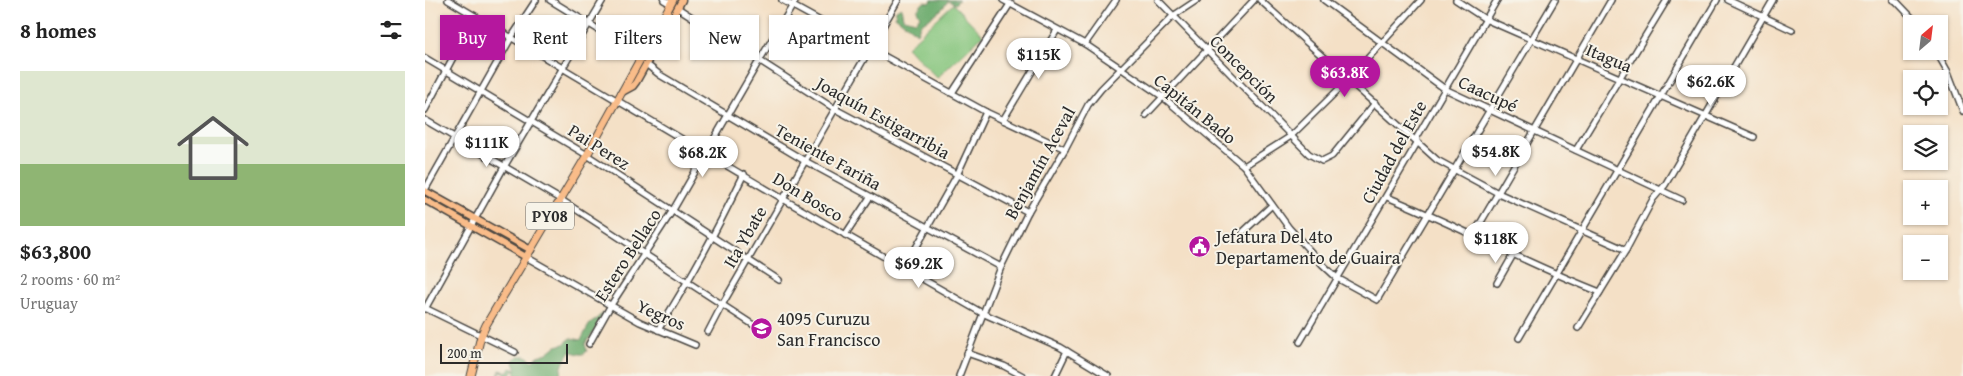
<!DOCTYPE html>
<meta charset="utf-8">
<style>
:root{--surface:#fff;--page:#f6f6f6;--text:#222;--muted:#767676;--accent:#b5179e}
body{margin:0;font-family:"Gentium Book Plus",serif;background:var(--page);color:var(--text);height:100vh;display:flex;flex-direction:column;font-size:19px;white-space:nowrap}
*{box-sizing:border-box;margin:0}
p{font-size:16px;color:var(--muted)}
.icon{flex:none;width:28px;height:28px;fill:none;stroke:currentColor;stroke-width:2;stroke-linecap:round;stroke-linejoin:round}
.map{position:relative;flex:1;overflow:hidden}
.sheet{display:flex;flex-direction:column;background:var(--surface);width:425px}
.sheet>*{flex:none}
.banner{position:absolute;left:15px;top:15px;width:475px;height:45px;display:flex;gap:10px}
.needle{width:32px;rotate:28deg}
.controls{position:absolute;left:1478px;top:15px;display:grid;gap:10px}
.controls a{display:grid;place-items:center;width:45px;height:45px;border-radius:0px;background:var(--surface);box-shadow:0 1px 4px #0004;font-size:25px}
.scale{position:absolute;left:15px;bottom:12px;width:128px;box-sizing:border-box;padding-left:5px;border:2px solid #2b2b2b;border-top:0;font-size:14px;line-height:18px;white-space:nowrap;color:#2b2b2b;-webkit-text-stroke:4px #f7f3e8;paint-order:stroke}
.price{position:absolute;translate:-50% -42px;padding:0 11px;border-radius:18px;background:#fff;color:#222;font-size:16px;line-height:32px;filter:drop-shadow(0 1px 2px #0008)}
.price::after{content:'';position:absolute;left:50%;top:30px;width:15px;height:11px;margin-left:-8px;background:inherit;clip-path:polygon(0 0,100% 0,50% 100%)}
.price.selected{background:var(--accent);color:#fff}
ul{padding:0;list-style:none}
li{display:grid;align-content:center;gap:10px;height:265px;padding:0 20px}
li span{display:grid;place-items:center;height:155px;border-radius:0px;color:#555}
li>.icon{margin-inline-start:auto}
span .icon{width:90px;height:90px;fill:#fffc;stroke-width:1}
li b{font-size:21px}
h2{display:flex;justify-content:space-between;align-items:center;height:60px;padding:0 20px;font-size:21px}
.tag{padding:0 18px;border-radius:0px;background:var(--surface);box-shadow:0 1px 4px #0004;font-size:18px;line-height:45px}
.tag.selected{background:var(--accent);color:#fff}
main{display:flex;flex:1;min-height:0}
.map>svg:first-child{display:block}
.green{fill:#84c47c;stroke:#587854}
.forest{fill:#6baa6c;stroke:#4b6a4c}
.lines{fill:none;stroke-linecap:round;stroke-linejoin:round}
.minor-casing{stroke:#494642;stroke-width:8}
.major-casing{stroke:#494642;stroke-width:9}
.highway-casing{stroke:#494642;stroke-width:9}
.minor{stroke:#fff;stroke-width:5}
.major{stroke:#f9bc89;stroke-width:6}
.highway{stroke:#f9bc89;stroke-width:7}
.labels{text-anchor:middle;stroke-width:4;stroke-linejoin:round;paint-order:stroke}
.shield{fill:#f7f3e8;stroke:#686764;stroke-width:1}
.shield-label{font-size:16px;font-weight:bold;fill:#2b2b2b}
.street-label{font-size:18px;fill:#2b2b2b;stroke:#f7f3e8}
.poi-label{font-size:18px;fill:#2b2b2b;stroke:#f7f3e8;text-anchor:start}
</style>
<main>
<section class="sheet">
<h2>8 homes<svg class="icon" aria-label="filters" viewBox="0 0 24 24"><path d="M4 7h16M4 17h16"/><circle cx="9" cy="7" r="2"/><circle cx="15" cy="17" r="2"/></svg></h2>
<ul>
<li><span style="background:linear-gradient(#dfe7d0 60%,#8fb573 0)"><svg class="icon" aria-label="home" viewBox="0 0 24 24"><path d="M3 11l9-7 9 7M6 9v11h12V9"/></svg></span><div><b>$63,800</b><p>2 rooms · 60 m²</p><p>Uruguay</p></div></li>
</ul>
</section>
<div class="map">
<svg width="1538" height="376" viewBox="0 0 1538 376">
<rect width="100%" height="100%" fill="#f7f3e8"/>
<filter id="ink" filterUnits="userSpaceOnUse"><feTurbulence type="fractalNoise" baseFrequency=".02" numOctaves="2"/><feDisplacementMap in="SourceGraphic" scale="10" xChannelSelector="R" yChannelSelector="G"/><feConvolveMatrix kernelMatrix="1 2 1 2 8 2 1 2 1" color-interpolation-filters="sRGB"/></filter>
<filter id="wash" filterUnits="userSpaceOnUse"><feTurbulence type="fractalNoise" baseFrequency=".0096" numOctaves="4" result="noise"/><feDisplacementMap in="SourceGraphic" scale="20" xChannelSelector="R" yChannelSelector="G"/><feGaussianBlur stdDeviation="1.12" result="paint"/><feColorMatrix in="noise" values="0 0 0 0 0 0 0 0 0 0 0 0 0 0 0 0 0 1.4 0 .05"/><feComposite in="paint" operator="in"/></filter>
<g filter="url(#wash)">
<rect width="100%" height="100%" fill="#f4e0c6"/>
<path class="green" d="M528 4 558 35 512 78 482 47Z"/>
<g class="forest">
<path d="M507 0H534L530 4 523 1 517 9 495 25 492 33 470 16 471 10 476 7 478 18 491 21 495 16 492 10 499 2 505 3Z"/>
<path d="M178 313 171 329 160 344 162 351C157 357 153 353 146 352 141 356 134 369 137 376H91V372L88 371 86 376H81V373L75 371V376H73L75 370 84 372 86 368 92 370 88 360 94 356H101L108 361 113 356 122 353 131 346 139 344 146 338 156 340 164 325Z"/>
</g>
</g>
<g filter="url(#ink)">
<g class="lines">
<defs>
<g id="minor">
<path d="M23 0 358 199 557 313 635 347 683 376"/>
<path d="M125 0 207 50 215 60"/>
<path d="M239 0 246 4"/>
<path d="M357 0 561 112 640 149"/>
<path d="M578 0 660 44 738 97 819 166 864 228 897 264 912 278 952 300 1130 0"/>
<path d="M733 0 884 154 897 161 907 156 950 103"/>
<path d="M835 0 1012 160 1073 193 1201 250"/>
<path d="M899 0 1020 89 1257 200"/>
<path d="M1031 0 1060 19 1329 137"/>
<path d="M1303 0 1367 30"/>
<path d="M1468 0 1471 1 1493 24"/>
<path d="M253 8 410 109 603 212"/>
<path d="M660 44 691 0"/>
<path d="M1511 51 1523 72 1538 111"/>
<path d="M0 58 162 155 354 280"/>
<path d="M221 64 235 75 380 161 576 267"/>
<path d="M527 93 585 4"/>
<path d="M0 110 50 16"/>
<path d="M721 115 829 0"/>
<path d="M0 120 135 199 330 326"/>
<path d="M578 120 632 30"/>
<path d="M1151 150 1242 0"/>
<path d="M819 166 866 136 923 80 996 0"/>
<path d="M0 190 86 38 111 0"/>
<path d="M962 197C1034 226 1102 264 1175 292"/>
<path d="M818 232 847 205"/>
<path d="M1049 234 1186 0"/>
<path d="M420 235 445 197"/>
<path d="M101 257 215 322 270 345"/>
<path d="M479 269 532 175 561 112"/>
<path d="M1072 283 1088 255"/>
<path d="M0 308 90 352"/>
<path d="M0 309 79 167 178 0"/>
<path d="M1153 328 1201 250 1228 199 1240 185 1348 0"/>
<path d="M233 330C265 280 293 228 319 174"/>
<path d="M283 332 297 305 473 0"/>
<path d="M1094 338 1292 0"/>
<path d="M875 342 992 143V137L1072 0"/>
<path d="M164 344 186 305 248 210 334 61 371 0"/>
<path d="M542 353 579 366 598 376"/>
<path d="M534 376 576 267 603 212 640 149 663 105 676 89 748 16 772 0"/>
<path d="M630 376 642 351"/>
</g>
<g id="major">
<path d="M197 92 208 86 211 82 257 0"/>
<path d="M0 191 106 250"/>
<path d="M0 200 101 257"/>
</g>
<path id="highway" d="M46 376 56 336 61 325 162 155 248 0"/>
</defs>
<use href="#minor" class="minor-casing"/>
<use href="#major" class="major-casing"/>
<use href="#highway" class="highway-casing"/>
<use href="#minor" class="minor"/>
<use href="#major" class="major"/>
<use href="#highway" class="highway"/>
</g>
</g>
<defs>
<symbol id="civic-disc" viewBox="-11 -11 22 22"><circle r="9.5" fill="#b5179e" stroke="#f7f3e8"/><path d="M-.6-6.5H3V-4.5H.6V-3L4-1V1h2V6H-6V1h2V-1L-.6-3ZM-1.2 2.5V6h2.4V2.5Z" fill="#fff"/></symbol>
<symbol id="school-disc" viewBox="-11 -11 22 22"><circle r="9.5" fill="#b5179e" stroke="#f7f3e8"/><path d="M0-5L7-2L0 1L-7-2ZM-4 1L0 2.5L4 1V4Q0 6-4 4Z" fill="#fff"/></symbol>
</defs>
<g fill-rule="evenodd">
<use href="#civic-disc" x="762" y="234" width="25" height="25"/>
<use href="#school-disc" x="324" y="316" width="25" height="25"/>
</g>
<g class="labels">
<rect class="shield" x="101" y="202.5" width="48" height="27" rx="4"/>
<g class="shield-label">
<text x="125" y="222">PY08</text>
</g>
<g class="street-label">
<text transform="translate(1184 58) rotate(23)" y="6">Itagua</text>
<text transform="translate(819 69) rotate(45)" y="6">Concepción</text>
<text transform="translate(1063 94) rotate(25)" y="6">Caacupé</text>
<text transform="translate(770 109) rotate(39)" y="6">Capitán Bado</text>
<text transform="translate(458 118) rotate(29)" y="6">Joaquín Estigarribia</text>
<text transform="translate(174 147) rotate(32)" y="6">Pai Perez</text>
<text transform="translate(969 152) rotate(-61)" y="6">Ciudad del Este</text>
<text transform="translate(403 157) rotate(29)" y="6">Teniente Fariña</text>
<text transform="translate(615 163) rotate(-61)" y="6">Benjamín Aceval</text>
<text transform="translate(383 197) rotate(31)" y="6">Don Bosco</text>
<text transform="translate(320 237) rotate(-60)" y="6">Ita Ybate</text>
<text transform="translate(203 255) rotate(-57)" y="6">Estero Bellaco</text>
<text transform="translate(236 315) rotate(24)" y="6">Yegros</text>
</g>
<g class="poi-label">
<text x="791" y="243">Jefatura Del 4to<tspan x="791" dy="21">Departamento de Guaira</tspan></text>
<text x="352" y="325">4095 Curuzu<tspan x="352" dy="21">San Francisco</tspan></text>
</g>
</g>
</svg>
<div class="controls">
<a><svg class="needle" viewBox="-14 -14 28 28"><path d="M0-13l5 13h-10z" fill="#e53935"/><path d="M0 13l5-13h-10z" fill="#767676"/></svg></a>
<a><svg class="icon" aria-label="locate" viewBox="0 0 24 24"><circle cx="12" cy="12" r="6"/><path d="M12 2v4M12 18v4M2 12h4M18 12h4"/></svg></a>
<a><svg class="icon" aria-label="layers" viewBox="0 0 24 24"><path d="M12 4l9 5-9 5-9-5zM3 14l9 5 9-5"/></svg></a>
<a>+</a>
<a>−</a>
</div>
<div class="scale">200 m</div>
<b class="price" style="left:614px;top:80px">$115K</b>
<b class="price selected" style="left:920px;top:98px">$63.8K</b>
<b class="price" style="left:1286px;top:107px">$62.6K</b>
<b class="price" style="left:62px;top:168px">$111K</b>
<b class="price" style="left:1071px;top:177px">$54.8K</b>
<b class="price" style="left:278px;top:178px">$68.2K</b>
<b class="price" style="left:1071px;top:264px">$118K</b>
<b class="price" style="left:494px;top:289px">$69.2K</b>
<div class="banner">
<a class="tag selected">Buy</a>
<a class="tag">Rent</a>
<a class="tag">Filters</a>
<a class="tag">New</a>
<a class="tag">Apartment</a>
</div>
</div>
</main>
